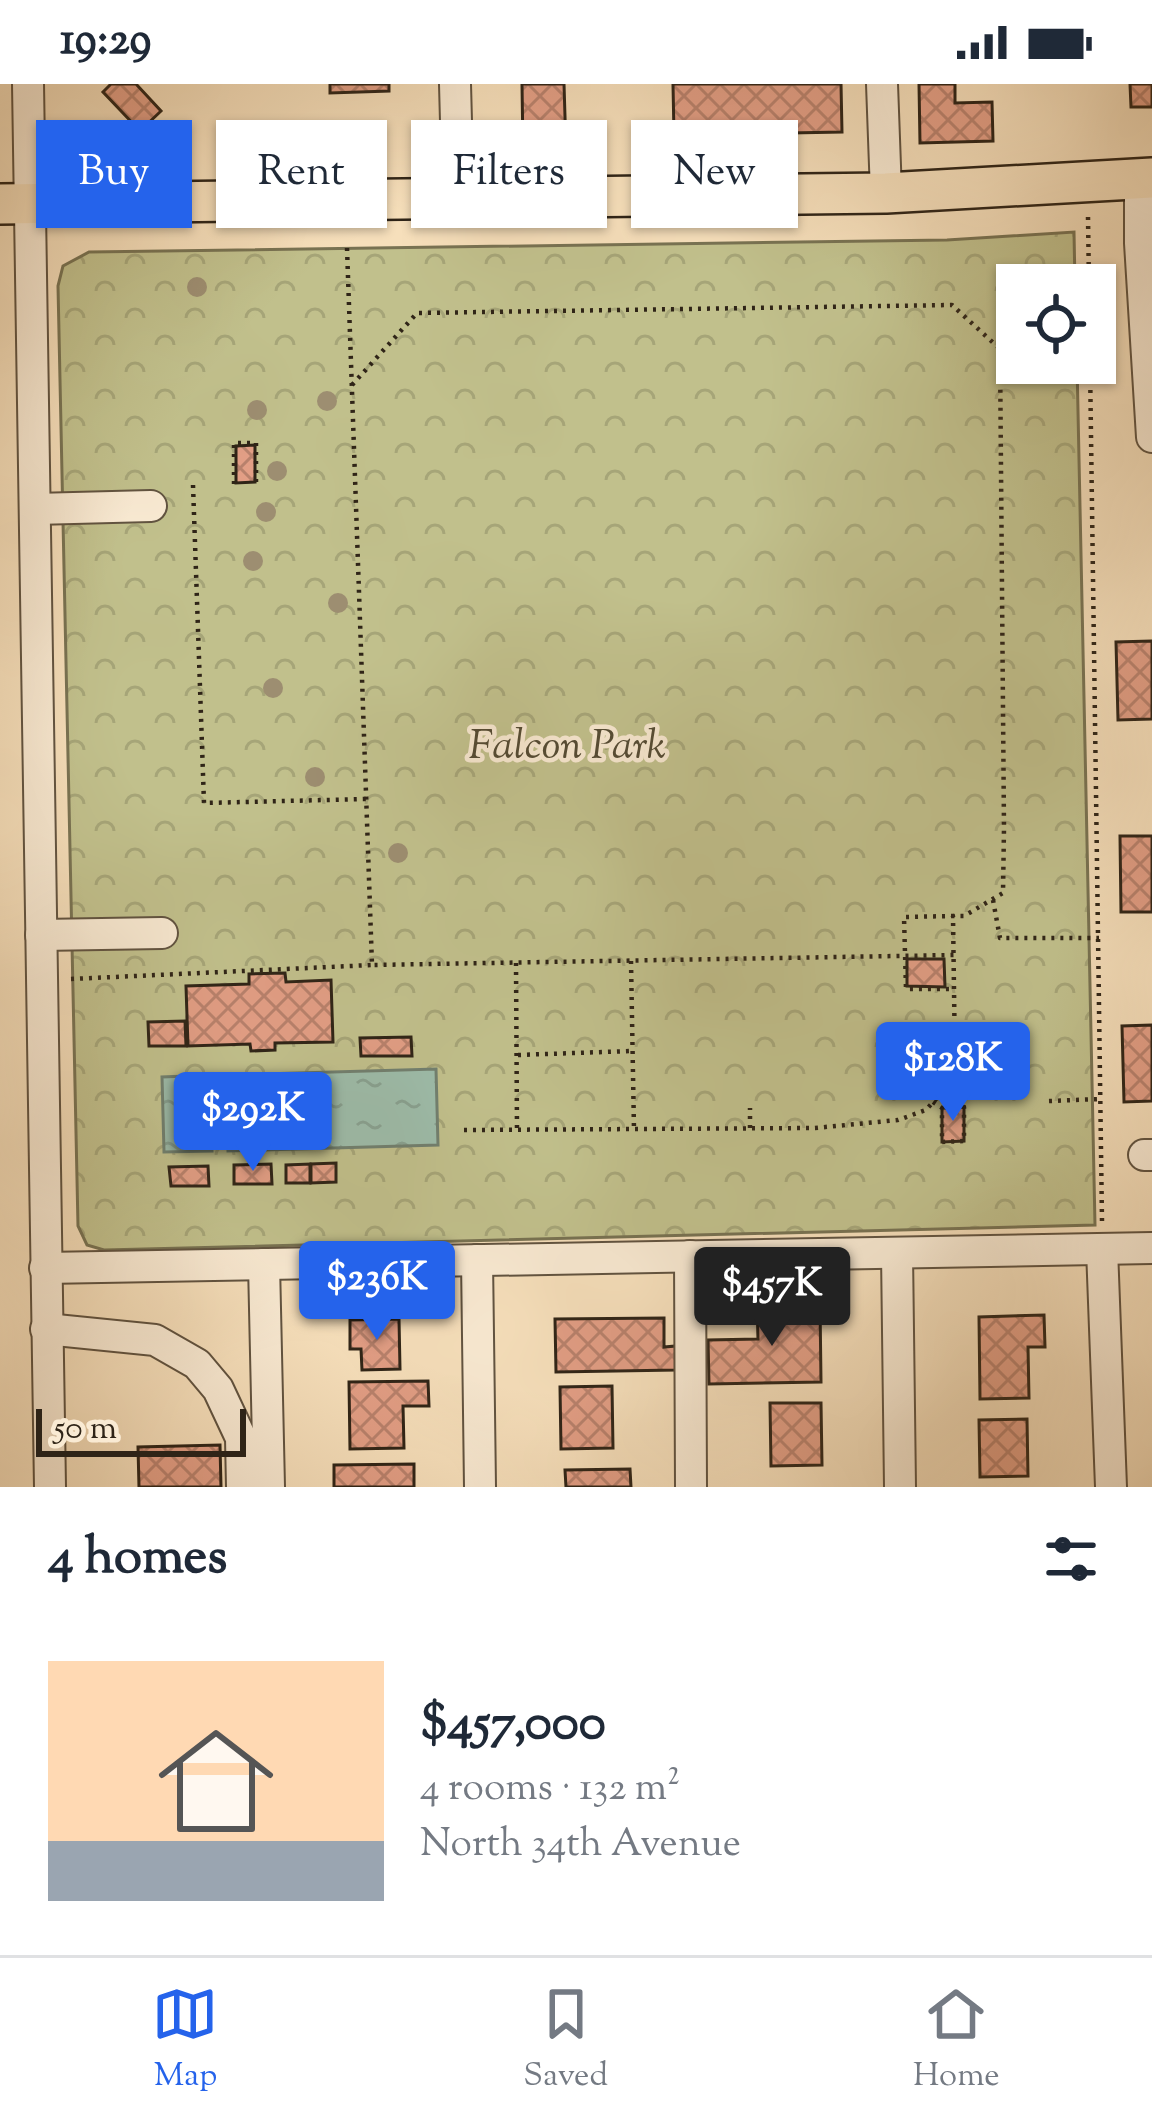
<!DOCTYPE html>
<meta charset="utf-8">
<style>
:root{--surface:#fff;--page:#f6f6f7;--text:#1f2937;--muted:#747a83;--line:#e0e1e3;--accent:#2563eb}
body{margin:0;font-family:"Sorts Mill Goudy",serif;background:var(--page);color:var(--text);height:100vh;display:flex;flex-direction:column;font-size:45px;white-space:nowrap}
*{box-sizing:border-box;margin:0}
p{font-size:39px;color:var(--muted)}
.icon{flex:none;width:66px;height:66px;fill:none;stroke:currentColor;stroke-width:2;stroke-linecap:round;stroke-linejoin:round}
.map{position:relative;height:1403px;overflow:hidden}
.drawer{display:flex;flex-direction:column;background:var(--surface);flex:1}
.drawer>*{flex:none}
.top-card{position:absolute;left:36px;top:36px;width:1080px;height:108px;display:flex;gap:24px}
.controls{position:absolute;left:996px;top:180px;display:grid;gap:24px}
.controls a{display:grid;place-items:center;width:120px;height:120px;border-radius:0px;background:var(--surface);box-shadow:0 3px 9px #0004;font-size:60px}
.scale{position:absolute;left:36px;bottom:30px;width:210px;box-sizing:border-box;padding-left:12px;border:6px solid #2f2417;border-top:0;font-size:33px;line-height:42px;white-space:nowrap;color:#2f2417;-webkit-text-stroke:9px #f9ead3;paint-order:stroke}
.price{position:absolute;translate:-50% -102px;padding:0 27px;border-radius:12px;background:var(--accent);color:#fff;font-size:39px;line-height:78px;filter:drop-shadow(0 3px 6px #0008)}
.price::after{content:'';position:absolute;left:50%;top:72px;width:36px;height:27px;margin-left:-18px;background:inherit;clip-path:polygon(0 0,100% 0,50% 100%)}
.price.active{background:#222;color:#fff}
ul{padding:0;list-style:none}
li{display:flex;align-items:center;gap:36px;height:300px;padding:0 48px}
li span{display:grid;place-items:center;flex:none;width:336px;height:240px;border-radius:0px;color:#555}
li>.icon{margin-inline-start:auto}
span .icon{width:144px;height:144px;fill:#fffc;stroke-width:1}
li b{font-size:51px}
h2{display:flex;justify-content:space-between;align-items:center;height:144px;padding:0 48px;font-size:51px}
.pill{padding:0 42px;border-radius:0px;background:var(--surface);box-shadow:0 3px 9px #0004;font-size:42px;line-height:108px}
.pill.active{background:var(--accent);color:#fff}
.status{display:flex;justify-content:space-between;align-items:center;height:84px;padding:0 60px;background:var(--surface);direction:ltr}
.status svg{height:33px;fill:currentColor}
.tabs{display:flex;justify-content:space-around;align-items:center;height:168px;border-top:3px solid var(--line);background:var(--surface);font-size:33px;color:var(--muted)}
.tabs a{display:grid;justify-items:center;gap:6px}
.tabs .active{color:var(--accent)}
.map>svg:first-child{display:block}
.park{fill:url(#park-crowns);stroke:#787252;stroke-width:3}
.water{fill:url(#water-ripples);stroke:#718070;stroke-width:3}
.building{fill:url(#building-cross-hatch);stroke:#2f2417;stroke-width:3}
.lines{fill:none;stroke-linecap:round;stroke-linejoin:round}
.minor-casing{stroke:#615340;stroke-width:34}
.major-casing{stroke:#2f2417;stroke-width:44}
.path{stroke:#2f2417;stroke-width:4.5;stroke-dasharray:3 6;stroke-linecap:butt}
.minor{stroke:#f9ead3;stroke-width:30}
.major{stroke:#f6dfbb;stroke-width:39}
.tree{fill:#9d8e71}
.labels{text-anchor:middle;stroke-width:9;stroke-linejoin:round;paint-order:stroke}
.park-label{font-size:42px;font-style:italic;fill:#544b34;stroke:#f9ead3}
</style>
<div class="status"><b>19:29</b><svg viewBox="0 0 49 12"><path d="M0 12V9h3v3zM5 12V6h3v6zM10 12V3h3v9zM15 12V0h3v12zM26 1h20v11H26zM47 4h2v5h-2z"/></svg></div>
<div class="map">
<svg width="1152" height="1403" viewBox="0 0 1152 1403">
<defs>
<pattern id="park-crowns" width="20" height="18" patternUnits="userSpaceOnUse" patternTransform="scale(3)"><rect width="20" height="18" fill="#c1c08c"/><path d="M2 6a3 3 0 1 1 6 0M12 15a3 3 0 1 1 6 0" fill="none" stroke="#a6a578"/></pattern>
<pattern id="water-ripples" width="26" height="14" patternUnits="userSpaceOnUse" patternTransform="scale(3)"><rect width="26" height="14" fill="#9dbdab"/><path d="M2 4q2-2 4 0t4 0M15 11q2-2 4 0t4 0" fill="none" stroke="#88a292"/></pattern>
<pattern id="building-cross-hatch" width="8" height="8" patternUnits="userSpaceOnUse" patternTransform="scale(3)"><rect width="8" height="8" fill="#e29e85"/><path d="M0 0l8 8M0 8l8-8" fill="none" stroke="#b8816c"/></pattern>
</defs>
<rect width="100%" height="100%" fill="#f6dfbb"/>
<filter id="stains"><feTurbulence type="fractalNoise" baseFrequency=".00167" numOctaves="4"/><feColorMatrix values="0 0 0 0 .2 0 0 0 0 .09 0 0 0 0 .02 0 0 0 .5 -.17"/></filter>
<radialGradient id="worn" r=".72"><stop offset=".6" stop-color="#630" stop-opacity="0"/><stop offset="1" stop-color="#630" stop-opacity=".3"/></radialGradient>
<path class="park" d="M1074 148 1075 201H1017V279H1077L1095 1141 104 1166 87 1161 78 1142 58 202 63 182 89 168 947 156Z"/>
<g class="water">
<path d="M436 985 438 1061 228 1067 225 991Z"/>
<path d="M211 991 212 1067 164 1068 162 993Z"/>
</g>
<g class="building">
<path d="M111 0H136L161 27 140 47 103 8Z"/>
<path d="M330 0H389V7L330 9Z"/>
<path d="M522 0H564L566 65 523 66Z"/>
<path d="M673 0H841L842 48 674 51Z"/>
<path d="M919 0H955V19L992 18 993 57 920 59Z"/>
<path d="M1130 0H1152V23H1131Z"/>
<path d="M255 361V398L236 399V362Z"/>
<path d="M1152 557V635L1118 636 1116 558Z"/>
<path d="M1120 752H1152V828H1121Z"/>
<path d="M907 875H944L945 903 907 902Z"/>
<path d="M285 889 286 898 331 896 333 958 275 959V966L251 967 250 960 188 962 186 902 249 900V890Z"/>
<path d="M185 937 186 962H149L148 938Z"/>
<path d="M1152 941V1017L1124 1018 1122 942Z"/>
<path d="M411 953 412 972H361L360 954Z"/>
<path d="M964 1023V1057L942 1058V1024Z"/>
<path d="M336 1079V1098L311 1099V1080Z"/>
<path d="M271 1080 272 1100H234V1081Z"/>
<path d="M310 1080V1099H286V1081Z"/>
<path d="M208 1082 209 1102H171L169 1083Z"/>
<path d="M820 1219 821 1298 709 1300 708 1256 758 1255 757 1220Z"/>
<path d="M1044 1231 1045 1263H1028L1029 1314 980 1315 979 1233Z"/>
<path d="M664 1234V1263L676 1262V1286L556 1288 555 1235Z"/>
<path d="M399 1235 400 1285 362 1286 361 1265H350V1236Z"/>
<path d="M428 1297 429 1322H403L404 1364 350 1365 349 1298Z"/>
<path d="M612 1302 613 1364 561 1365 560 1303Z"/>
<path d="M770 1319H821L822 1381 771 1382Z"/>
<path d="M1027 1335 1028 1392 980 1393 979 1336Z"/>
<path d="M220 1361 221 1403H139L138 1363Z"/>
<path d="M414 1380V1403H334V1381Z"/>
<path d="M630 1385 631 1403H566L565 1386Z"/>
</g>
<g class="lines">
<defs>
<g id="minor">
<path d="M28 0 50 1403"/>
<path d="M455 0 458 113"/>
<path d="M882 0 886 109"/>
<path d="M1140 94V159L1152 353"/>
<path d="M35 425 151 422"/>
<path d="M41 851 162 849"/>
<path d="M1144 1071H1152"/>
<path d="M1102 1165 1111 1403"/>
<path d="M897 1169 900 1403"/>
<path d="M690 1172 691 1403"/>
<path d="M477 1176 480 1403"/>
<path d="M264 1180 269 1403"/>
<path d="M45 1184 1152 1164"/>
<path d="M46 1245 155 1256 197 1280 218 1305 241 1354 242 1403"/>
</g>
<path id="major" d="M0 120 886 109 1152 94"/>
</defs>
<use href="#minor" class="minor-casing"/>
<use href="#major" class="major-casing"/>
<g class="path">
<path d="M1088 133 1089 201"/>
<path d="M347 164 372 881 954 871"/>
<path d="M1090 279 1102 1137"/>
<path d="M352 301 417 229 952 221 1000 265 1004 744 1003 809 964 832H953"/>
<path d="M234 400V359H256V400"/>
<path d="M193 401 204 719 366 715"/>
<path d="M993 816 1000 854H1099"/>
<path d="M631 877 634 1046"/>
<path d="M516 879 517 1046"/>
<path d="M71 895 372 881"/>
<path d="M518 971 632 967"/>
<path d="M1049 1017 1101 1015"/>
<path d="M933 1018 942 1024V1058L964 1057V1023L942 1024"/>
<path d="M750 1044V1024"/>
<path d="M464 1046 815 1044 898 1036 926 1026 943 1007 955 978 953 832 904 833 906 905H954"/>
</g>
<use href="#minor" class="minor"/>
<use href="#major" class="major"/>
</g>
<g class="tree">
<circle cx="197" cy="203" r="10"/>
<circle cx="327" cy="317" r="10"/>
<circle cx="257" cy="326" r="10"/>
<circle cx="277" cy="387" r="10"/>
<circle cx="266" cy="428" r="10"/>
<circle cx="253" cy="477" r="10"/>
<circle cx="338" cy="519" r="10"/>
<circle cx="273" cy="604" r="10"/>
<circle cx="315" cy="693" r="10"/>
<circle cx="398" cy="769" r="10"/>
</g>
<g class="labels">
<g class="park-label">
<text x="567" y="674">Falcon Park</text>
</g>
</g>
<rect width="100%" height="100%" filter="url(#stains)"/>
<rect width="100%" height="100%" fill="url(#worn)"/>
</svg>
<div class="controls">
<a><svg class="icon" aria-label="locate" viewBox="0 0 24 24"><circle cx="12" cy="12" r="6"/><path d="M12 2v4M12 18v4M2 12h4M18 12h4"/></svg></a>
</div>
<div class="scale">50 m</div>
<b class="price" style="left:953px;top:1040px">$128K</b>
<b class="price" style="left:253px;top:1090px">$292K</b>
<b class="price" style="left:377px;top:1259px">$236K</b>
<b class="price active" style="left:772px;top:1265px">$457K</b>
<div class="top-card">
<a class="pill active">Buy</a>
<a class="pill">Rent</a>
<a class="pill">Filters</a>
<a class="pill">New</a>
</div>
</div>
<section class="drawer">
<h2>4 homes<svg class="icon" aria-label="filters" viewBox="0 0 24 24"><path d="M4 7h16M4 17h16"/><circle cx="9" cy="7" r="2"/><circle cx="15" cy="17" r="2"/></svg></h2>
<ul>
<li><span style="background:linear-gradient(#ffd9b3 75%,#9aa5b1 0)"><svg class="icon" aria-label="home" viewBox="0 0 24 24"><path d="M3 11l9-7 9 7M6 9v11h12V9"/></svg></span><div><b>$457,000</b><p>4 rooms · 132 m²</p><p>North 34th Avenue</p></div></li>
</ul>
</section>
<nav class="tabs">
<a class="active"><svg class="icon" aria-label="map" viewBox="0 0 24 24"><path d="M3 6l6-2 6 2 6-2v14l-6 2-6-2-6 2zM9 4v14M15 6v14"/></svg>Map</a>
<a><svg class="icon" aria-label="saved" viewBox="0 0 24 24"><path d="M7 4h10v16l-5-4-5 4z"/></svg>Saved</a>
<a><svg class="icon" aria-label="home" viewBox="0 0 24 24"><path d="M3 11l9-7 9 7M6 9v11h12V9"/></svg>Home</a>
</nav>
